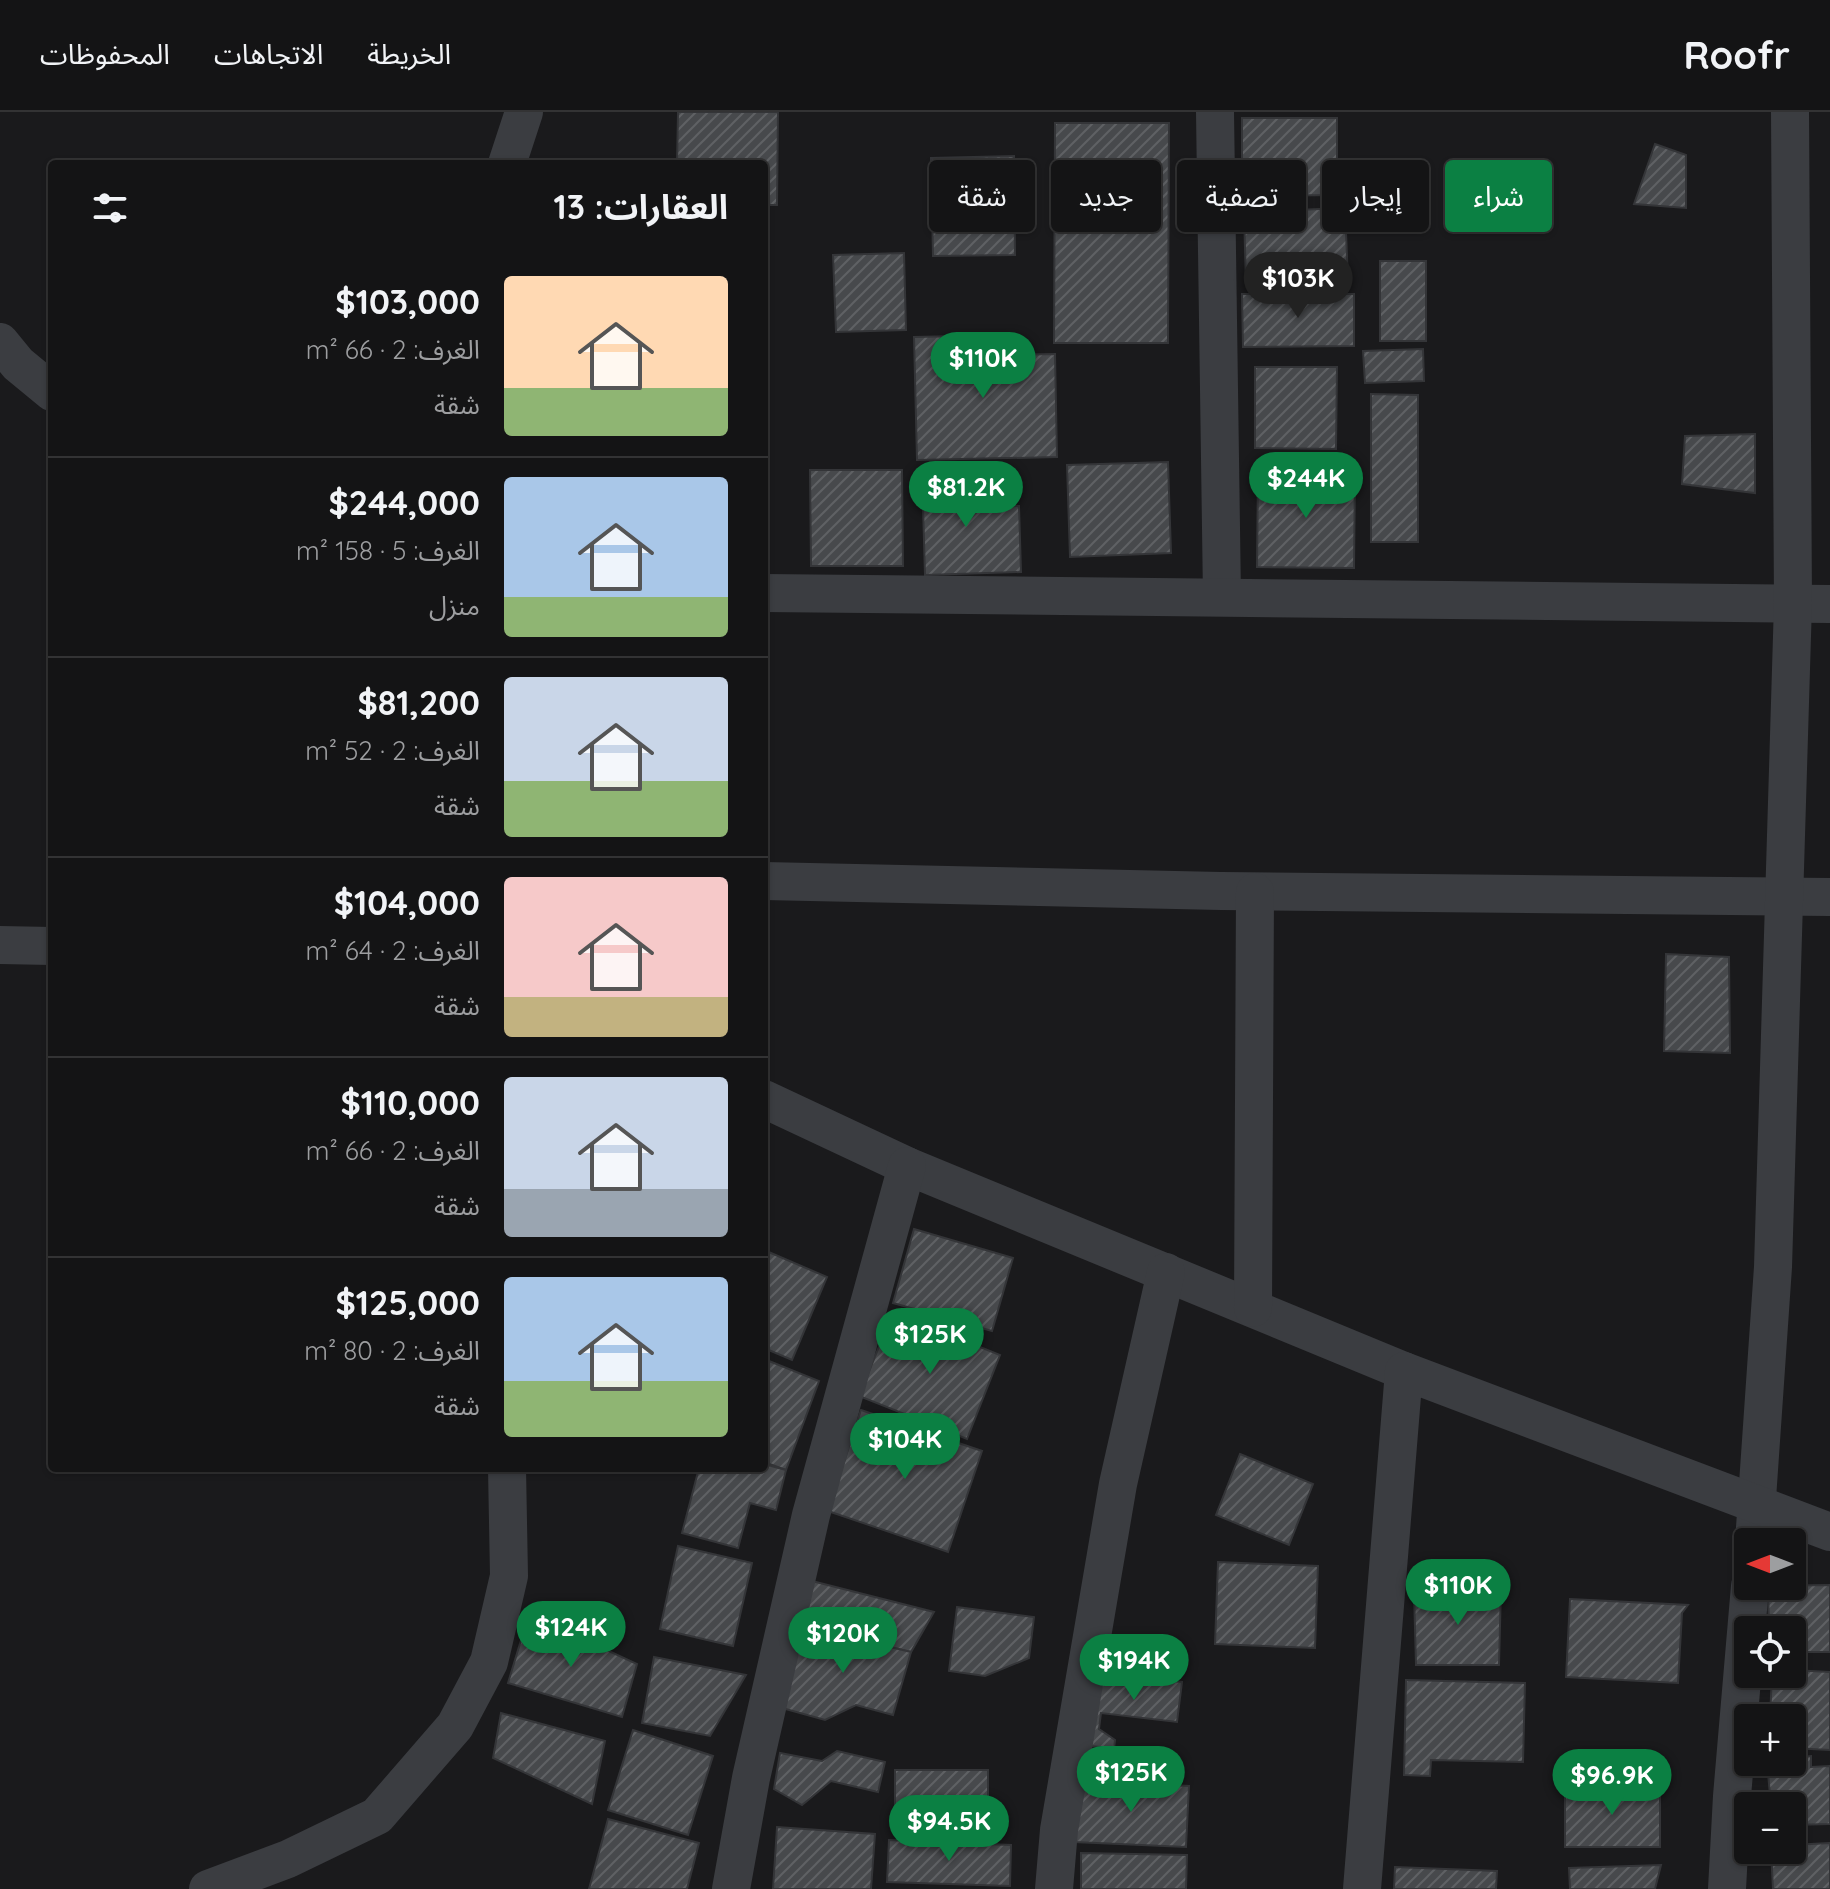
<!DOCTYPE html>
<html lang="ar">
<meta charset="utf-8">
<style>
:root{--surface:#141415;--page:#1d1d1e;--text:#f1f3f6;--muted:#9d9ea0;--line:#333334;--accent:#0b8043}
body{margin:0;font-family:Quicksand,"Noto Sans Arabic",sans-serif;background:var(--page);color:var(--text);direction:rtl;height:100vh;display:flex;flex-direction:column;font-size:30px;white-space:nowrap}
*{box-sizing:border-box;margin:0}
p{font-size:26px;color:var(--muted)}
.icon{flex:none;width:44px;height:44px;fill:none;stroke:currentColor;stroke-width:2;stroke-linecap:round;stroke-linejoin:round}
.map{position:relative;flex:1;overflow:hidden;direction:ltr}
.drawer{position:absolute;left:48px;top:48px;width:720px;height:1312px;display:flex;flex-direction:column;background:var(--surface);border-radius:8px;box-shadow:0 2px 6px #0004,0 0 0 2px var(--line);direction:rtl}
.drawer>*{flex:none}
.guide{position:absolute;left:792px;top:48px;width:760px;height:72px;direction:rtl;display:flex;gap:16px}
.needle{width:52px;rotate:270deg}
.fabs{position:absolute;left:1734px;top:1416px;display:grid;gap:16px}
.fabs a{display:grid;place-items:center;width:72px;height:72px;border-radius:8px;background:var(--surface);box-shadow:0 2px 6px #0004,0 0 0 2px var(--line);font-size:40px}
.price{position:absolute;translate:-50% -68px;padding:0 18px;border-radius:28px;background:var(--accent);color:#fff;font-size:26px;line-height:52px;filter:drop-shadow(0 2px 4px #0008)}
.price::after{content:'';position:absolute;left:50%;top:48px;width:24px;height:18px;margin-left:-12px;background:inherit;clip-path:polygon(0 0,100% 0,50% 100%)}
.price.active{background:#222;color:#fff}
ul{padding:0;list-style:none}
li{display:flex;align-items:center;gap:24px;height:200px;padding:0 40px}
li+li{border-top:2px solid var(--line)}
li span{display:grid;place-items:center;flex:none;width:224px;height:160px;border-radius:8px;color:#555}
li>.icon{margin-inline-start:auto}
span .icon{width:96px;height:96px;fill:#fffc;stroke-width:1}
li b{font-size:34px}
h2{display:flex;justify-content:space-between;align-items:center;height:96px;padding:0 40px;font-size:34px}
.chip{padding:0 28px;border-radius:8px;background:var(--surface);box-shadow:0 2px 6px #0004,0 0 0 2px var(--line);font-size:28px;line-height:72px}
.chip.active{background:var(--accent);color:#fff}
header{display:flex;align-items:center;gap:48px;box-sizing:border-box;height:112px;padding:0 40px;background:var(--surface);border-bottom:2px solid var(--line)}
header strong{font-size:38px}
nav{display:flex;gap:44px;margin-inline-start:auto;font-size:28px}
.map>svg:first-child{display:block}
.building{fill:url(#building-hatch);stroke:#343538;stroke-width:2}
.lines{fill:none;stroke-linecap:round;stroke-linejoin:round}
.street{stroke:#3b3d41;stroke-width:38}
</style>
<header>
<strong>Roofr</strong>
<nav><a>الخريطة</a><a>الاتجاهات</a><a>المحفوظات</a></nav>
</header>
<div class="map">
<svg width="1830" height="1777" viewBox="0 0 1830 1777">
<defs>
<pattern id="building-hatch" width="6" height="6" patternUnits="userSpaceOnUse" patternTransform="scale(2)"><rect width="6" height="6" fill="#47494c"/><path d="M-1 1l2-2M0 6l6-6M5 7l2-2" fill="none" stroke="#5f6164"/></pattern>
</defs>
<rect width="100%" height="100%" fill="#1a1a1c"/>
<g class="building">
<path d="M678 0H778L777 93H764V52H677Z"/>
<path d="M1242 6H1337V83L1242 84Z"/>
<path d="M1055 11H1169L1168 231H1054Z"/>
<path d="M1655 32 1686 43V96L1634 92Z"/>
<path d="M1014 44 1015 143 933 144 931 46Z"/>
<path d="M1345 96 1348 169 1246 173 1244 100Z"/>
<path d="M904 141 906 218 836 220 833 143Z"/>
<rect x="1380" y="149" width="46" height="80"/>
<path d="M1242 182H1354V234L1243 235Z"/>
<path d="M1005 223V243L1055 242 1057 345 917 348 914 225Z"/>
<path d="M1423 237 1424 269 1365 271 1363 239Z"/>
<path d="M1255 255H1337L1336 337 1255 336Z"/>
<path d="M1371 282 1418 283V430H1371Z"/>
<path d="M1755 322V381L1682 372 1685 324Z"/>
<path d="M1168 350 1171 441 1070 445 1067 353Z"/>
<path d="M810 358H902L903 454H811Z"/>
<path d="M970 358 971 396 1019 394 1021 460 925 463 922 360Z"/>
<path d="M1258 360H1355L1354 456 1257 455Z"/>
<path d="M1666 842 1729 845 1730 941 1664 939Z"/>
<path d="M914 1117 1013 1146 992 1219 893 1191Z"/>
<path d="M764 1138 827 1165 792 1248 764 1236Z"/>
<path d="M893 1200 1000 1243 967 1327 859 1284Z"/>
<path d="M764 1247 819 1269 786 1358 764 1350Z"/>
<path d="M861 1298 982 1339 948 1440 828 1399Z"/>
<path d="M1240 1342 1313 1372 1289 1433 1216 1403Z"/>
<path d="M764 1352 786 1358 776 1398 750 1391 738 1436 682 1421 699 1356H764Z"/>
<path d="M678 1434 752 1451 733 1534 660 1517Z"/>
<path d="M1218 1450 1318 1454 1315 1536 1215 1532Z"/>
<path d="M812 1469 934 1500 911 1540 802 1514Z"/>
<path d="M1830 1473V1540H1792V1518H1769L1768 1474Z"/>
<path d="M1501 1476 1499 1553H1416L1414 1480Z"/>
<path d="M1570 1487 1688 1493 1682 1501 1678 1571 1566 1565Z"/>
<path d="M957 1495 1034 1505 1029 1546 985 1564 949 1559Z"/>
<path d="M529 1502 637 1552 622 1605 508 1571Z"/>
<path d="M802 1514 911 1540 893 1603 856 1593 825 1608 782 1596Z"/>
<path d="M654 1545 746 1563 710 1624 642 1611Z"/>
<path d="M1792 1558 1830 1560V1638L1792 1636V1606H1770L1772 1562H1792Z"/>
<path d="M1099 1561 1182 1570 1177 1610 1101 1601 1099 1617 1115 1628 1114 1637 1091 1634Z"/>
<path d="M1406 1568 1525 1571 1523 1650 1431 1648 1430 1664 1404 1663Z"/>
<path d="M501 1601 605 1629 592 1692 493 1646Z"/>
<path d="M633 1618 713 1644 688 1723 608 1698Z"/>
<path d="M837 1639 885 1650 878 1680 831 1669 802 1693 774 1677 780 1641 822 1649Z"/>
<path d="M1811 1644V1655L1830 1654V1712L1792 1713V1694H1771L1767 1650H1792V1646Z"/>
<rect x="895" y="1658" width="93" height="63"/>
<path d="M1077 1668 1189 1674 1186 1735 1074 1730Z"/>
<rect x="1565" y="1675" width="95" height="60"/>
<path d="M608 1707 699 1731 687 1777H589Z"/>
<path d="M777 1715 875 1722 871 1777H773Z"/>
<path d="M889 1728 1011 1733 1010 1774 887 1770Z"/>
<path d="M1830 1731V1777H1773L1771 1738H1792V1733Z"/>
<path d="M1081 1741 1187 1743 1186 1777H1081Z"/>
<path d="M1661 1753 1655 1777H1570L1569 1756Z"/>
<path d="M1395 1755 1497 1759 1496 1777H1394Z"/>
</g>
<g class="lines">
<g class="street">
<path d="M1215 0 1222 485"/>
<path d="M507 52 524 0"/>
<path d="M0 230 18 252 52 280"/>
<path d="M764 481 1830 492"/>
<path d="M764 769 1221 779 1830 785"/>
<path d="M0 833 52 834"/>
<path d="M764 987 907 1054 1404 1259"/>
<path d="M1253 1196 1255 780"/>
<path d="M1754 1430 1773 1155 1793 491 1790 0"/>
<path d="M208 1777 288 1747 377 1704 455 1614 489 1550 509 1464 507 1356"/>
<path d="M731 1777 751 1666 811 1403 907 1054"/>
<path d="M1054 1777 1059 1718 1118 1372 1166 1160"/>
<path d="M1362 1777 1404 1259 1830 1420"/>
<path d="M1727 1777 1732 1684 1750 1474"/>
</g>
</g>
</svg>
<div class="fabs">
<a><svg class="needle" viewBox="-14 -14 28 28"><path d="M0-13l5 13h-10z" fill="#e53935"/><path d="M0 13l5-13h-10z" fill="#9d9ea0"/></svg></a>
<a><svg class="icon" aria-label="locate" viewBox="0 0 24 24"><circle cx="12" cy="12" r="6"/><path d="M12 2v4M12 18v4M2 12h4M18 12h4"/></svg></a>
<a>+</a>
<a>−</a>
</div>
<b class="price active" style="left:1298px;top:208px">$103K</b>
<b class="price" style="left:983px;top:288px">$110K</b>
<b class="price" style="left:1306px;top:408px">$244K</b>
<b class="price" style="left:966px;top:417px">$81.2K</b>
<b class="price" style="left:930px;top:1264px">$125K</b>
<b class="price" style="left:905px;top:1369px">$104K</b>
<b class="price" style="left:1458px;top:1515px">$110K</b>
<b class="price" style="left:571px;top:1557px">$124K</b>
<b class="price" style="left:843px;top:1563px">$120K</b>
<b class="price" style="left:1134px;top:1590px">$194K</b>
<b class="price" style="left:1131px;top:1702px">$125K</b>
<b class="price" style="left:1612px;top:1705px">$96.9K</b>
<b class="price" style="left:949px;top:1751px">$94.5K</b>
<div class="guide">
<a class="chip active">شراء</a>
<a class="chip">إيجار</a>
<a class="chip">تصفية</a>
<a class="chip">جديد</a>
<a class="chip">شقة</a>
</div>
<section class="drawer">
<h2>العقارات: 13<svg class="icon" aria-label="filters" viewBox="0 0 24 24"><path d="M4 7h16M4 17h16"/><circle cx="9" cy="7" r="2"/><circle cx="15" cy="17" r="2"/></svg></h2>
<ul>
<li><span style="background:linear-gradient(#ffd9b3 70%,#8fb573 0)"><svg class="icon" aria-label="home" viewBox="0 0 24 24"><path d="M3 11l9-7 9 7M6 9v11h12V9"/></svg></span><div><b>$103,000</b><p>الغرف: 2 · 66 m²</p><p>شقة</p></div></li>
<li><span style="background:linear-gradient(#a9c7e8 75%,#8fb573 0)"><svg class="icon" aria-label="home" viewBox="0 0 24 24"><path d="M3 11l9-7 9 7M6 9v11h12V9"/></svg></span><div><b>$244,000</b><p>الغرف: 5 · 158 m²</p><p>منزل</p></div></li>
<li><span style="background:linear-gradient(#c9d6e8 65%,#8fb573 0)"><svg class="icon" aria-label="home" viewBox="0 0 24 24"><path d="M3 11l9-7 9 7M6 9v11h12V9"/></svg></span><div><b>$81,200</b><p>الغرف: 2 · 52 m²</p><p>شقة</p></div></li>
<li><span style="background:linear-gradient(#f6c9c9 75%,#c2b280 0)"><svg class="icon" aria-label="home" viewBox="0 0 24 24"><path d="M3 11l9-7 9 7M6 9v11h12V9"/></svg></span><div><b>$104,000</b><p>الغرف: 2 · 64 m²</p><p>شقة</p></div></li>
<li><span style="background:linear-gradient(#c9d6e8 70%,#9aa5b1 0)"><svg class="icon" aria-label="home" viewBox="0 0 24 24"><path d="M3 11l9-7 9 7M6 9v11h12V9"/></svg></span><div><b>$110,000</b><p>الغرف: 2 · 66 m²</p><p>شقة</p></div></li>
<li><span style="background:linear-gradient(#a9c7e8 65%,#8fb573 0)"><svg class="icon" aria-label="home" viewBox="0 0 24 24"><path d="M3 11l9-7 9 7M6 9v11h12V9"/></svg></span><div><b>$125,000</b><p>الغرف: 2 · 80 m²</p><p>شقة</p></div></li>
</ul>
</section>
</div>
